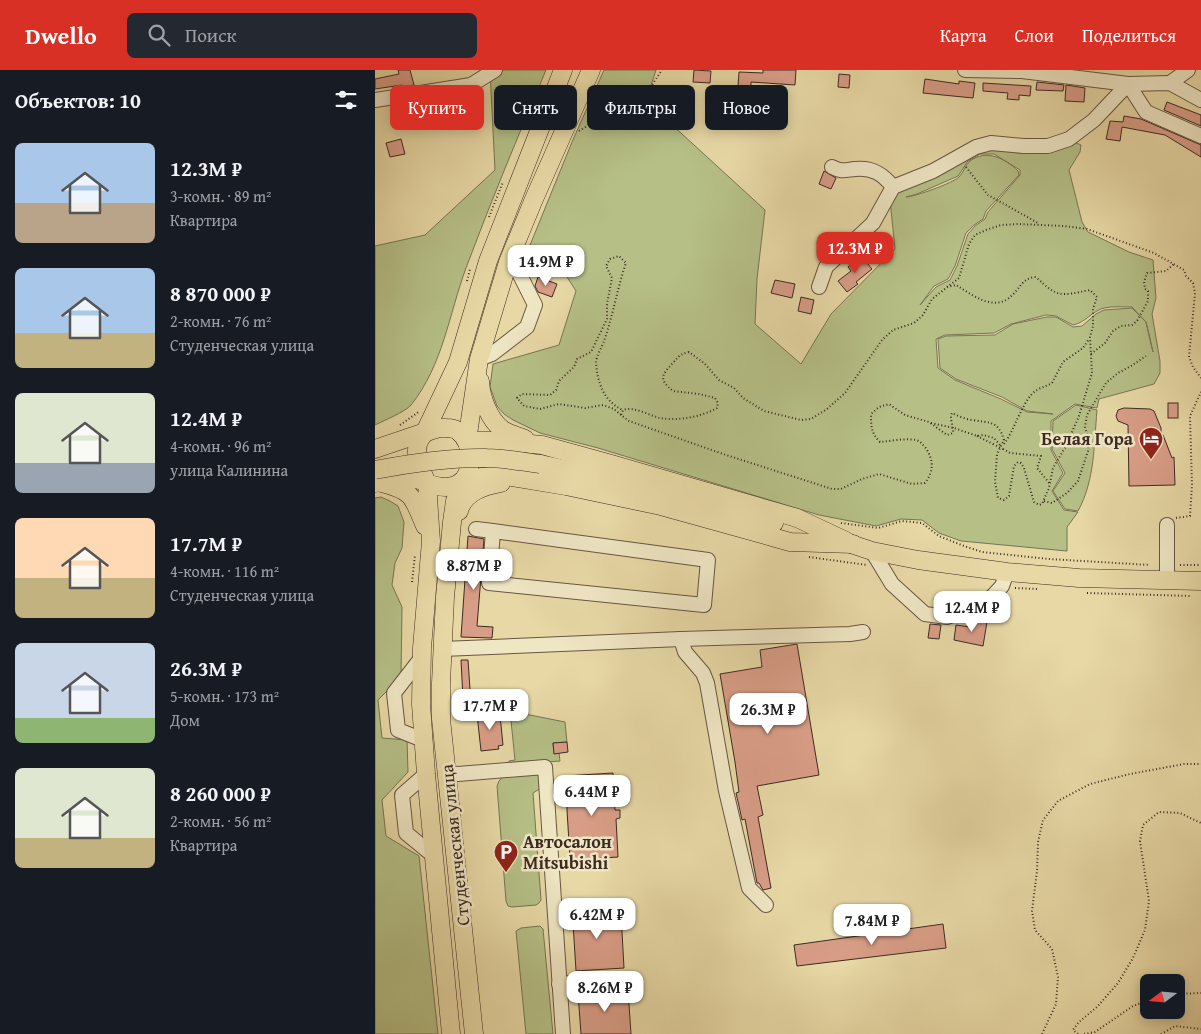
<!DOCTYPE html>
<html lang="ru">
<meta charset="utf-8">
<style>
:root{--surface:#171b24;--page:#242831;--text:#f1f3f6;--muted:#9ea1a6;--accent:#d93025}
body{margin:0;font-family:"Gentium Book Plus",serif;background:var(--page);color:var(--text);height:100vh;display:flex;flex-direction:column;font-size:19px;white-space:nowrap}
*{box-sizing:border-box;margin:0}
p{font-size:16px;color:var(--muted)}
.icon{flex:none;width:28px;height:28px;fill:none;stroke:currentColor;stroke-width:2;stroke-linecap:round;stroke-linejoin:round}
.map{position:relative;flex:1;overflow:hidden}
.side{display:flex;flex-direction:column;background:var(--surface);width:375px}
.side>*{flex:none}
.banner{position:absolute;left:15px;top:15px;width:475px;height:45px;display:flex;gap:10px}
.needle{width:32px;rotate:254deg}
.buttons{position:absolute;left:765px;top:904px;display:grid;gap:10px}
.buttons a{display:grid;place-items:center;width:45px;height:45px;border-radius:8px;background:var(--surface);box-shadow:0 2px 12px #0003;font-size:25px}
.price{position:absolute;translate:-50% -42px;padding:0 11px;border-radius:10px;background:#fff;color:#222;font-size:16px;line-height:32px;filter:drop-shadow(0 1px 2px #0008)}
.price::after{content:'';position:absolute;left:50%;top:30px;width:15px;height:11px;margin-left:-8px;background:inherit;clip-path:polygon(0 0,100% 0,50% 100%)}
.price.on{background:var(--accent);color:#fff}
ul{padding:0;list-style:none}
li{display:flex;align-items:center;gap:15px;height:125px;padding:0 15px}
li span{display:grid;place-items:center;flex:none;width:140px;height:100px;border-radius:8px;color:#555}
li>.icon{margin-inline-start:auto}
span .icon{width:60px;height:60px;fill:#fffc;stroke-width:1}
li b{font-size:21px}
h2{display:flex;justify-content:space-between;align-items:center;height:60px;padding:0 15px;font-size:21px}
.pill{padding:0 18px;border-radius:8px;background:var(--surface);box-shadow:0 2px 12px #0003;font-size:18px;line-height:45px}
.pill.on{background:var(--accent);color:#fff}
header{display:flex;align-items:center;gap:30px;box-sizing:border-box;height:70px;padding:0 25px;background:var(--accent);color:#fff}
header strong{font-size:24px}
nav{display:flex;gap:28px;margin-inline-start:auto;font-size:18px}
.search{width:350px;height:45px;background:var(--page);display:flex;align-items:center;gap:12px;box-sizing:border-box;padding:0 18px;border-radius:8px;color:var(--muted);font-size:19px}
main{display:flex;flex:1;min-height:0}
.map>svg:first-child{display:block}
.green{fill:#b5bf86;stroke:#787454;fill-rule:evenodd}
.building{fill:#d89d86;stroke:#3c2a22}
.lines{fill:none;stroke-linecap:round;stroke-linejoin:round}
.minor-casing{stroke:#675643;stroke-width:16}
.major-casing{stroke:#3c2a22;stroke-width:19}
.path{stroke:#3c2a22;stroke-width:2;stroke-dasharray:1 2.5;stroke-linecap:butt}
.minor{stroke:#efe6c4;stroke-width:14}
.major{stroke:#e7d8a5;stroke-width:18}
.major-bridge-casing{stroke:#3c2a22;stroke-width:19;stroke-linecap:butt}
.path-bridge{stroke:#3c2a22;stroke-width:2;stroke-dasharray:1 2.5;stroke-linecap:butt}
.major-bridge{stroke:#e7d8a5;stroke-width:18}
.labels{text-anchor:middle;stroke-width:5;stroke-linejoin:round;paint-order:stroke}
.poi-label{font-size:18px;font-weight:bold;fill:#3c2a22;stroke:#efe6c4;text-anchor:end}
.street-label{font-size:18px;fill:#3c2a22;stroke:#efe6c4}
</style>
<header>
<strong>Dwello</strong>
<div class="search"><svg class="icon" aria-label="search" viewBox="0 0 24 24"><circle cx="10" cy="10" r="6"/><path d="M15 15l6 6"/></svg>Поиск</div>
<nav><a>Карта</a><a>Слои</a><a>Поделиться</a></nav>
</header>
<main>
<section class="side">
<h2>Объектов: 10<svg class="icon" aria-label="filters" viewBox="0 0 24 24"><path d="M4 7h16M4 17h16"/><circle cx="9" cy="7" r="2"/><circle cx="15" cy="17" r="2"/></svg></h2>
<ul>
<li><span style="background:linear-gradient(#a9c7e8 60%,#b9a48a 0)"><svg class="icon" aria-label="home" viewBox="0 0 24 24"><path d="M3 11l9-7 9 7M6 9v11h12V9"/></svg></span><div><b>12.3M ₽</b><p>3-комн. · 89 m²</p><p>Квартира</p></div></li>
<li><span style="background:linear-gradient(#a9c7e8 65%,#c2b280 0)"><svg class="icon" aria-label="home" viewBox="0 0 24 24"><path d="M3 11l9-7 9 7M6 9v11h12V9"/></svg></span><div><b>8 870 000 ₽</b><p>2-комн. · 76 m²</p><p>Студенческая улица</p></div></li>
<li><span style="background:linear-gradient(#dfe7d0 70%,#9aa5b1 0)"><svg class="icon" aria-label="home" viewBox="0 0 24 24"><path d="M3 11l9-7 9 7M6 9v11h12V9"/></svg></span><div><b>12.4M ₽</b><p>4-комн. · 96 m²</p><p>улица Калинина</p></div></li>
<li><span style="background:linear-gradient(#ffd9b3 60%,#c2b280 0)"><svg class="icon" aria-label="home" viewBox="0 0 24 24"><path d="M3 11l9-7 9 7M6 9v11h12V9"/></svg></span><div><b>17.7M ₽</b><p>4-комн. · 116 m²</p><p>Студенческая улица</p></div></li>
<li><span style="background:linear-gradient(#c9d6e8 75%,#8fb573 0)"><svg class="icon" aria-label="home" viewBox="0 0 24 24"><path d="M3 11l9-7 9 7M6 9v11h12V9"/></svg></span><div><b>26.3M ₽</b><p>5-комн. · 173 m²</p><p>Дом</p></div></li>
<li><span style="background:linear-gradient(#dfe7d0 70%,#c2b280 0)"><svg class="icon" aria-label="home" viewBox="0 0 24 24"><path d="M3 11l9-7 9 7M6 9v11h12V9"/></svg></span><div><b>8 260 000 ₽</b><p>2-комн. · 56 m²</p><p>Квартира</p></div></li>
</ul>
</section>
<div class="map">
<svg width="826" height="964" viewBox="0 0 826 964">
<rect width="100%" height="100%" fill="#e7d8a5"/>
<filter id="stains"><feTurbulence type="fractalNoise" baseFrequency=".004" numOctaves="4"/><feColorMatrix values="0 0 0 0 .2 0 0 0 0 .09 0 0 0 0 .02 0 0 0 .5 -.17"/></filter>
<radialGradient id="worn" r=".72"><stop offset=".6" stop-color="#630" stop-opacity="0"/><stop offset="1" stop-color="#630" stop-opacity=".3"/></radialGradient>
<g class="green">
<path d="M115 0H171C143 66 116 131 91 198 74 244 68 295 36 335 30 342 10 350 0 355V176L50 165 120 100Z"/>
<path d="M229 0H281L271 31 390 140 382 209 380 254 426 294 456 244 520 179 515 130 520 118 601 78 697 71 706 75 705 82 694 100 707 152 713 162 754 182 778 190 781 228 777 244 785 291V303L779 314 724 329 722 338 700 334 676 351V380L688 403 677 421 689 440 703 442 692 457V481L586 471 564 463 547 450 526 449 501 456 444 445 223 378 165 363 138 350 129 344 122 336 115 317 118 294 184 275 201 221 174 179 163 195 157 194 151 185 197 72ZM605 84H619L645 100V105L613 142 610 149 600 156 593 164 582 196 575 210 561 217 545 235 559 216 573 209 580 196 591 163 599 155 608 149 611 141 644 105 643 101C630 88 611 79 595 91 590 95 589 102 584 107 578 113 539 127 531 127L542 124 583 106 593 91ZM757 237 771 252 778 282 771 252 757 238 729 240 721 244 707 256 698 257 681 247H672L638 254 620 265 571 266 563 269 565 298 581 309 627 327 652 341 678 344 652 342 626 329 580 310 563 298 561 269 570 265 619 263 636 254 671 245 681 246 698 255C710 253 717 241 729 238 738 236 748 237 757 237Z"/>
<path d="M701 335 722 340C719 374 720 410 703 441L690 439 678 421 690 403 677 379 678 351Z"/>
<path d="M6 427 15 431 23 436 29 452 27 478 20 493 17 515 27 537 26 607 3 630 7 668 32 670 33 702 7 730 11 766 44 786 63 964H0V428Z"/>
<path d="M135 641 190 652 192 672 178 673 179 683H184L185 691 134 695V691L140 690Z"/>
<path d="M160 703 166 708V718L158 723 166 830 164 833 161 835 137 837 133 836 131 831 122 716 124 711 129 705Z"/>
<path d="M165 856 168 859 178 964H151L141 861 146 858Z"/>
</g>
<g class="building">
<path d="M23 0H35L39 15 27 17V15L0 19V9L24 4Z"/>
<path d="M319 0 336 1 335 13 318 12Z"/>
<path d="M388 0H421L420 15 376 12V17L363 16 364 2 388 3Z"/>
<path d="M464 4 475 5 474 18 463 17Z"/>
<path d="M550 9 584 14V11L600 13 598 28 548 23Z"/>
<path d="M662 12 689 15 688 21 661 20Z"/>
<path d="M608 13 656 16 655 26 644 25V30L632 29 633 23 608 21Z"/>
<path d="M691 15 710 18 709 32 690 31Z"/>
<path d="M343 28 352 30 347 48 338 46Z"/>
<path d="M792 32 826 45V56L789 40Z"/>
<path d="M381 35 391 36 389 57 379 56Z"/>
<path d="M88 37 94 56 81 58 80 51 39 56 30 59 28 48 63 44 79 40V38Z"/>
<path d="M749 46 766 49 826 75V87L790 65 747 57 745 71 731 69 735 51 748 52Z"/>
<path d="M26 69 30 84 15 87 11 73Z"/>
<path d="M449 101 461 108 456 119 444 114Z"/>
<path d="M486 186 497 199 481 212 483 214 472 222 463 211 476 201 473 197Z"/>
<path d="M163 207 182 214 177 227 163 222 160 216Z"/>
<path d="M400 210 420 214 417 228 396 223Z"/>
<path d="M426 227 439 230 436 244 423 241Z"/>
<rect x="793" y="333" width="10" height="15"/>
<path d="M749 338 775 339 779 341 786 358V365H788L797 388 799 387 800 415 754 416 753 355 743 351 741 346 743 340Z"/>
<path d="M93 466 109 469 102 556 118 557 117 568 86 567Z"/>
<path d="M597 549 612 552 608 576 579 570 581 555 595 557Z"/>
<path d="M555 554 566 555 564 569 553 568Z"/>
<path d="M422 574 444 705 382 716 388 745 383 747 396 818 388 820 384 813H382L370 749 367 750 364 736 361 723 364 722 360 692 345 604 387 597 385 580Z"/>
<path d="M86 590H93L97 648H89Z"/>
<path d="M120 642V646L125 645 128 675 123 676 124 679 106 681 102 644Z"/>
<path d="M192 672 193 682 179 684 178 673Z"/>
<path d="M238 703 240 740H245V748L241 749 243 787 195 790 190 706Z"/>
<path d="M218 835 219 845 246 844 249 898 201 901 197 837Z"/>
<path d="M568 854 571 878 422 896 419 875Z"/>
<path d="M253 920 256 964H206L203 923Z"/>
</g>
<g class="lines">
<defs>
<g id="minor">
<path d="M590 0 647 1 753 14 795 13 826 30"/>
<path d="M795 13 813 0"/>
<path d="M0 30 96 15 120 0"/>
<path d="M518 117 558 101 601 77 616 73 648 76H673L694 69 719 50 753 14 771 42 826 66"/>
<path d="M444 217 451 197 498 153 518 117C508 104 497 97 480 99 470 100 466 102 457 97"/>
<path d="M104 289 117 284 152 257 160 235 142 199 133 192"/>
<path d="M792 455V511"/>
<path d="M101 459 118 461 333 490 329 535 114 513 118 461"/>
<path d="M497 481 517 514 550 544 572 547 613 531 627 516 632 502"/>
<path d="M306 569 310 582 328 603 332 613 351 721 374 818 391 835"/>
<path d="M67 579 306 569 475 564 488 562"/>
<path d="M47 587 19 623 23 660 48 670"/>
<path d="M72 703 83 704 170 697 188 964"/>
<path d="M51 704 27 725 31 763 59 786"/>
<path d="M184 914 251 909"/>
</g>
<g id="major">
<path d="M216 0 159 129 133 192 104 289 92 371H122L167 375 236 394 422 448 471 471"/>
<path d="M105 311C106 328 114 350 128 360 134 364 143 366 150 369"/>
<path d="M64 358C70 358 78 357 83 361 92 368 95 377 95 388 95 416 75 422 52 413 45 398 35 378 49 364 53 361 59 360 64 358Z"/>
<path d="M0 379 50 362 83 292 113 191 188 0"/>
<path d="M165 394 226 407 399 453"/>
<path d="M0 413C18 410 36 404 52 413L56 471 47 578 46 634 51 704 76 964"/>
<path d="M7 413C39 421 38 428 50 456"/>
<path d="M84 441C89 422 109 416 126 413"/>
<path d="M467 471 497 481 543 490 632 502 704 508 826 511"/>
<path d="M99 964 66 649V613L70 527 77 452 80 431 90 409 124 405 191 416 286 436 415 472 478 474"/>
</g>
</defs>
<use href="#minor" class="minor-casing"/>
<use href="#major" class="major-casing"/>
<g class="path">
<path d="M204 61 254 30 273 21 287 0"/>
<path d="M591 97 613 125 663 153"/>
<path d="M114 147 128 112"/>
<path d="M92 211 95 199"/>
<path d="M572 217 581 215C596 224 617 241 634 228 638 225 642 220 645 216 649 211 654 207 661 207 683 228 685 226 715 220L722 227 718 239V256L715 267 717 303 704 346 691 376 678 398 674 418 667 434 664 435 659 432 649 398 646 393 643 392 639 396 634 426 629 430 623 428 620 412 622 384 629 370C623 350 614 353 597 350 590 349 583 346 577 343 574 349 579 356 578 363L572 365 554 352 530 345 514 334 504 337 496 344C496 356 496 363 505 372 516 371 530 368 541 370 545 371 547 374 550 377 559 390 559 401 550 413L537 414 504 404 487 409 466 419H457L348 384 254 351 246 345 248 340C259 336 273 345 285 348 304 351 326 347 342 338L343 333 340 328 324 324 298 321C284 310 286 305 298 293 303 287 305 284 314 282L330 294 344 310 359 318 368 328 389 341 426 350 436 349 452 339 470 323 507 270 518 260 539 253 548 245 557 229 584 208 594 174 600 165 611 160 626 155 643 154 689 156 712 159 779 183 809 200 811 206 818 213 820 223 814 287 818 297 826 308"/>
<path d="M716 284 730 273 738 261 746 256 757 255 762 251 773 231V221L770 219 769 212 772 203 791 201 799 194"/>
<path d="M246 345 239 339 228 335 210 338 184 334 165 339 149 336 142 328 147 324 175 325 181 320 184 311 199 297 202 289 216 282 232 249V234L237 208 231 196 235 189 244 186 251 193C242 219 238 246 229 271 227 277 221 287 221 292 222 312 229 332 248 340"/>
<path d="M556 353 579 358 602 366 608 365 619 368 625 375"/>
<path d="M25 355 45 341"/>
<path d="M602 366 618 374"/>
<path d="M629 374C640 360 648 328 662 320 667 317 672 316 677 313L688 292 708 278 714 269"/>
<path d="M628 379 635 383 666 386 662 398 675 414"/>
<path d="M669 431 677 433 692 423 703 411 713 381 714 370 710 357 712 345 731 313 743 303 756 296 771 286"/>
<path d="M801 448 815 446 817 415 815 346 826 322"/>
<path d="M466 453 503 458 527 451 547 453 564 466 589 476 607 482 674 489 775 495"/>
<path d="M434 487 492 495"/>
<path d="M805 495H826"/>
<path d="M37 512 40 485"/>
<path d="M640 518 662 519"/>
<path d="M712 523 817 526"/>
<path d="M801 924 826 923"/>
<path d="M667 964 681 934 683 907 677 879 660 860 657 841 662 801 663 772 668 750 683 731 715 714 755 704 809 694H826"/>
<path d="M703 964 698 960 704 952 722 937 743 913 758 888 770 860 774 831 765 771 768 755 784 742 805 743 826 753"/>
<path d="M709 964 720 962 758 936 774 930"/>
<path d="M786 964 800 956 826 959"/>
</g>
<use href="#minor" class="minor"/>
<use href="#major" class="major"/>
<defs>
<path id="major-bridge" d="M0 400C36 393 75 387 112 388 129 388 148 392 165 394"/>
</defs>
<use href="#major-bridge" class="major-bridge-casing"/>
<path class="path-bridge" d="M618 374 628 379"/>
<use href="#major-bridge" class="major-bridge"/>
</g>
<defs>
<symbol id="hotel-pin" viewBox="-11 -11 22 30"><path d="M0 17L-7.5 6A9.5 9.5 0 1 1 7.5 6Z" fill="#8f2418" stroke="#efe6c4"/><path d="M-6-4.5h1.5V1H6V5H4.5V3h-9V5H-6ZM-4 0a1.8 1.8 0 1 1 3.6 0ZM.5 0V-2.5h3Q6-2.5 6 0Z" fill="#fff"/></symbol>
<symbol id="parking-pin" viewBox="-11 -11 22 30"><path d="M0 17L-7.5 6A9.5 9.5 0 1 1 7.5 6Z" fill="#8f2418" stroke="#efe6c4"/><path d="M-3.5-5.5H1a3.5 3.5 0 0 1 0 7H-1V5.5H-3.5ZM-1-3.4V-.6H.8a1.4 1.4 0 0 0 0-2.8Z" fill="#fff"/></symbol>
</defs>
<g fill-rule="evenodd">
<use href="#hotel-pin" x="762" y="355" width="28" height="38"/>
<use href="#parking-pin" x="117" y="768" width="28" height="38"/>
</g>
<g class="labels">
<g class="poi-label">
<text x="758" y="375">Белая Гора</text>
<text x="148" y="778" text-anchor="start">Автосалон<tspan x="148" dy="21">Mitsubishi</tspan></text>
</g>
<g class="street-label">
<text transform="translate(80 775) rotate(-96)" y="6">Студенческая улица</text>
</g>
</g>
<rect width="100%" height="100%" filter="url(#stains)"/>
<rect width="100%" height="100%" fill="url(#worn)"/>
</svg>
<div class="buttons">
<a><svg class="needle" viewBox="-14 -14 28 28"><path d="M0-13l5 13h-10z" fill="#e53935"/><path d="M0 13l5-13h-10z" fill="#9ea1a6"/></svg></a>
</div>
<b class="price on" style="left:480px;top:204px">12.3M ₽</b>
<b class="price" style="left:171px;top:217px">14.9M ₽</b>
<b class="price" style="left:99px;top:521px">8.87M ₽</b>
<b class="price" style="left:597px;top:563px">12.4M ₽</b>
<b class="price" style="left:115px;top:661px">17.7M ₽</b>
<b class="price" style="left:393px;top:665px">26.3M ₽</b>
<b class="price" style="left:217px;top:747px">6.44M ₽</b>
<b class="price" style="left:222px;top:870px">6.42M ₽</b>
<b class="price" style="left:497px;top:876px">7.84M ₽</b>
<b class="price" style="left:230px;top:943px">8.26M ₽</b>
<div class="banner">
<a class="pill on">Купить</a>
<a class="pill">Снять</a>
<a class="pill">Фильтры</a>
<a class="pill">Новое</a>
</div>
</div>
</main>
